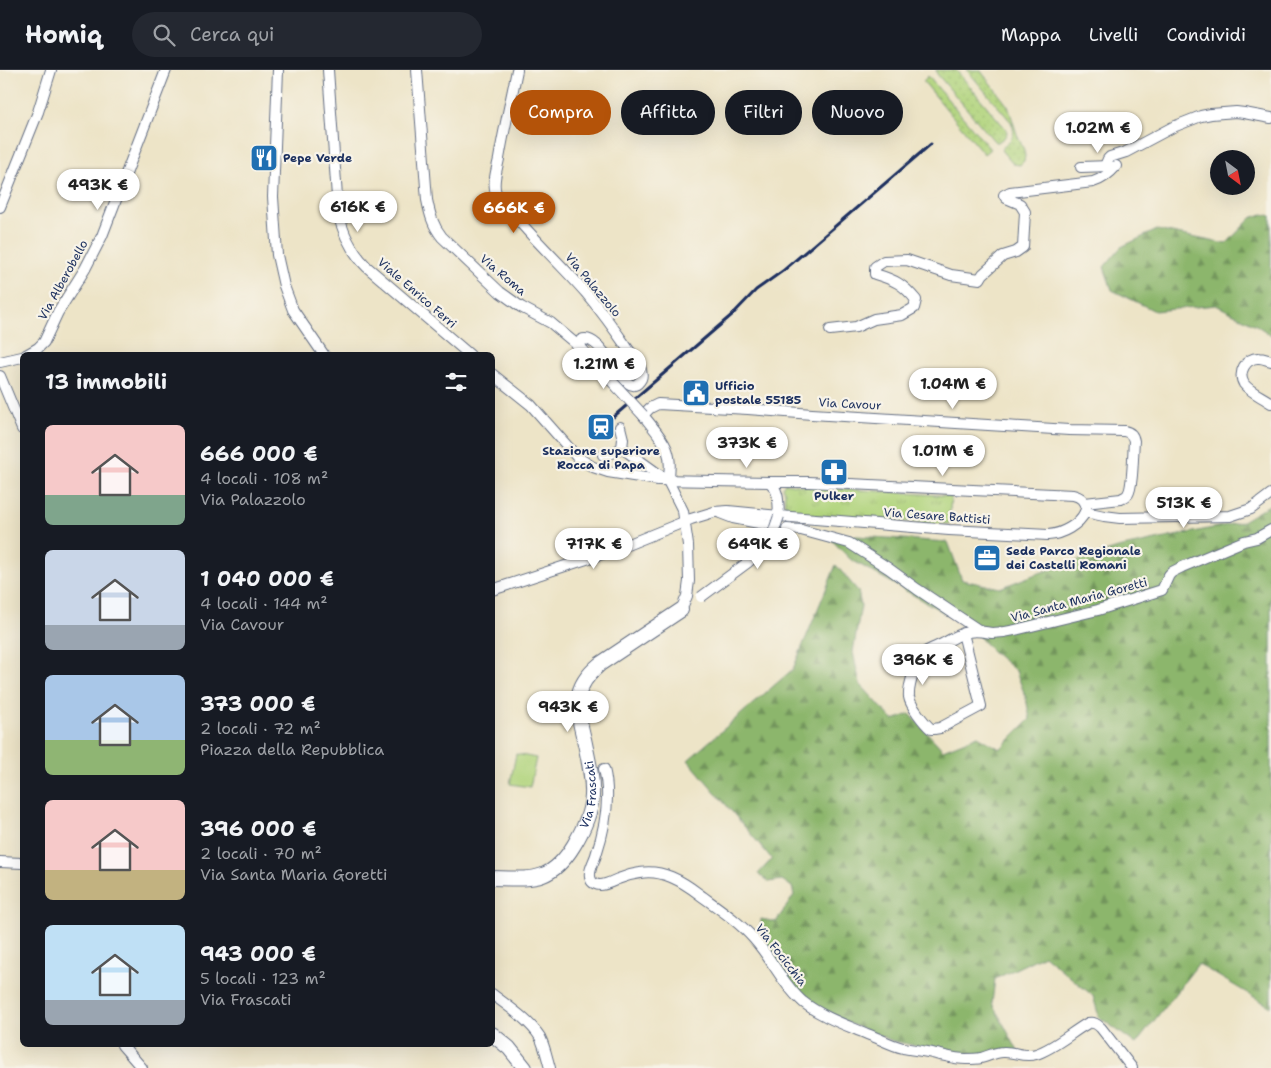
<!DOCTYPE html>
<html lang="it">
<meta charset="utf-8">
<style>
:root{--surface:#171b24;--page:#242831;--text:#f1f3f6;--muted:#9ea1a6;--line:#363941;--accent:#b45309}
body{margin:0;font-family:"Shantell Sans",sans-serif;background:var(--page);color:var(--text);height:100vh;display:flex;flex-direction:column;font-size:19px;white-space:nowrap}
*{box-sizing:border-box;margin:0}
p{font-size:16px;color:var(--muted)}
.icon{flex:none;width:28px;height:28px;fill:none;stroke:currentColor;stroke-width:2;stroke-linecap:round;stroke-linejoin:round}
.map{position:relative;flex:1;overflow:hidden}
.details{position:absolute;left:20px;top:282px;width:475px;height:695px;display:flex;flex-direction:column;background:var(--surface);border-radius:8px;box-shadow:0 5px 20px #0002}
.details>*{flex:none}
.banner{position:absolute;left:510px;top:20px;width:475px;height:45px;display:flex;gap:10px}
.needle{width:32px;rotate:148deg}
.tools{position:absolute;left:1210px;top:80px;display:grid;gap:10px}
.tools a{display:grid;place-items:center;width:45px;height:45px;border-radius:50%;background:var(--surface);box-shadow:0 5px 20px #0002;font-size:25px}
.price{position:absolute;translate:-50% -42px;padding:0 11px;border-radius:18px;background:#fff;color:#222;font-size:16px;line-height:32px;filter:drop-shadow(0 1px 2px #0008)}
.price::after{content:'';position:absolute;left:50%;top:30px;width:15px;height:11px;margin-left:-8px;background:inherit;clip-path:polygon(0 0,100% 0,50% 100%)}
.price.selected{background:var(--accent);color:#fff}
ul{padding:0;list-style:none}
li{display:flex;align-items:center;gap:15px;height:125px;padding:0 25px}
li span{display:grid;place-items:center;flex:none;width:140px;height:100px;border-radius:8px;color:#555}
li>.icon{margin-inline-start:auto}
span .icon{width:60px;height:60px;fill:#fffc;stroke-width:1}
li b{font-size:21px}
h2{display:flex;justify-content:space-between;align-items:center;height:60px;padding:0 25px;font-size:21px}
.tag{padding:0 18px;border-radius:22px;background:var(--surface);box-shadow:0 5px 20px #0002;font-size:18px;line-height:45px}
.tag.selected{background:var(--accent);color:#fff}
header{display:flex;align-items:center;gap:30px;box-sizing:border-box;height:70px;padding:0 25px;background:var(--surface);border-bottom:1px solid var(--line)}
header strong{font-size:24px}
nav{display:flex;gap:28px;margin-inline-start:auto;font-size:18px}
.search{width:350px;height:45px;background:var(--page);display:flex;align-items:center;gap:12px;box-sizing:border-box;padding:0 18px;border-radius:28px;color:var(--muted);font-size:19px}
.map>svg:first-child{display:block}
.grass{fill:url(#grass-dots);stroke:#66826e}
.forest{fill:url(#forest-firs);stroke:#547265}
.park{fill:url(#park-tufts);stroke:#66826e}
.pitch{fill:#b1d47d;stroke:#66826e}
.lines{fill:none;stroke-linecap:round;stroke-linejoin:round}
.street-casing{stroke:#646e83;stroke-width:12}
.secondary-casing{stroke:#646e83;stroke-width:16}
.street{stroke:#fff;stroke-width:10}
.secondary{stroke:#fff;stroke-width:14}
.rail{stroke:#1b2f5e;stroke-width:3}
.street-bridge-casing{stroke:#646e83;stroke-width:12;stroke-linecap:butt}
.street-bridge{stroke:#fff;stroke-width:10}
.labels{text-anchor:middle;stroke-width:4.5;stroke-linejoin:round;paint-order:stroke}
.poi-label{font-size:12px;font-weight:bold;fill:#1b2f5e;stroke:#f7f3e8;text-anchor:start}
.street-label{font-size:12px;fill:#1b2f5e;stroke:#f7f3e8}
</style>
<header>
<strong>Homiq</strong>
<div class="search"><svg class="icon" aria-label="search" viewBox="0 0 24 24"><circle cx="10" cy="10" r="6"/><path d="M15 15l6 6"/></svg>Cerca qui</div>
<nav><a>Mappa</a><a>Livelli</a><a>Condividi</a></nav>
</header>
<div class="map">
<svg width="1271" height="998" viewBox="0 0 1271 998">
<defs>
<pattern id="grass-dots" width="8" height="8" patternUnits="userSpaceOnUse" patternTransform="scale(1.25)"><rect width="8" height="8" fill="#b1d47d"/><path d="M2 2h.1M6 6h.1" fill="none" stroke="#98b66e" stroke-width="1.8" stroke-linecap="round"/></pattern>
<pattern id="forest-firs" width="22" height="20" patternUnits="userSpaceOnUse" patternTransform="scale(1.25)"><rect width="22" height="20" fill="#8cb66c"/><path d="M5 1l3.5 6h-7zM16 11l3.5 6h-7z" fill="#72945c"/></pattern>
<pattern id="park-tufts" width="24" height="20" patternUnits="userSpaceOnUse" patternTransform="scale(1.25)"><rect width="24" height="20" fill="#b1d47d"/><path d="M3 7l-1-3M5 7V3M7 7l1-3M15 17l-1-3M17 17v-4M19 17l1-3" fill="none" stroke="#98b66e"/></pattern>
</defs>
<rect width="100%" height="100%" fill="#f7f3e8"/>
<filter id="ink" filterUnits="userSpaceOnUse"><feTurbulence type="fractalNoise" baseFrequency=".02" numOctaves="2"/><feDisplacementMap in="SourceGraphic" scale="10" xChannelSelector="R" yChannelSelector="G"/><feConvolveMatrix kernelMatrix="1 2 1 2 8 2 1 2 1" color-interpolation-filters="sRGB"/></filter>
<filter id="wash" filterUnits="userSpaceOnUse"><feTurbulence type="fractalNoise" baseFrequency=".0096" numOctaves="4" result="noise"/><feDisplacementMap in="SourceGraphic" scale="20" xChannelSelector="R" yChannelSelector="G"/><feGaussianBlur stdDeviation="1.12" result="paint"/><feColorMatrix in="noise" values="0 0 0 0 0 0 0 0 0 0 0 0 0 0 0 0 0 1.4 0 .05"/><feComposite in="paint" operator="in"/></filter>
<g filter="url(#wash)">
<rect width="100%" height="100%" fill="#ede4c7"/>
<g class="grass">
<path d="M936 0H956L1006 59C1009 66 1003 68 998 72H995L937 4Z"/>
<path d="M967 0H980L1008 36 1018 67 1024 80 1025 86 1024 91 1020 95 1013 94 1001 80C1009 70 1018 67 1011 52Z"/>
<path d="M928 6 990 79 984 84 923 11Z"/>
</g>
<g class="forest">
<path d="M1263 144 1271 146V265L1256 255 1216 235 1155 241 1112 220 1104 197 1121 177 1157 160 1226 174 1251 148Z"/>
<path d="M1271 434V937L1198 894 1136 974 1099 947 1093 926 1044 885 995 909 992 933 1019 983 976 986 936 980 893 971 828 945 802 928 792 917 761 869V849L776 852 794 825 792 817 782 810 769 812 758 804 772 789 688 690 793 599 836 495 858 521 861 536 853 582 860 614 893 650 910 644 943 680 978 666 1000 679 1030 649 1026 628 1016 601 992 581 971 558 850 489 826 464 948 472 962 510 1000 518 1036 504 1118 478 1241 452Z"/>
</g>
<path class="park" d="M785 413 803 416 951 426 949 454 787 444 784 441 785 422 782 417Z"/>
<path class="pitch" d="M516 684 536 688 530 717 510 714Z"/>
</g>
<g filter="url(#ink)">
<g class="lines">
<defs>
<g id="street">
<path d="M278 0 273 127 277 185 284 216 293 240 324 285"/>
<path d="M328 0 338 141C342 162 352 182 367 197L470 285"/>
<path d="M417 0 427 130C430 145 433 156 442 167L500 222 521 237 551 253 582 279"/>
<path d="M517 0C511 30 504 59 499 89 497 99 492 113 496 123 500 132 520 152 527 160 547 182 568 202 587 224 601 241 615 260 628 279 633 286 645 299 641 309 626 337 604 260 581 270L580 274 582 279"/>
<path d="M1105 96 1108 89 1110 87 1126 82 1173 57 1201 46 1211 44 1236 42 1244 43 1271 48"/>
<path d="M1081 97 1110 96"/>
<path d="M0 137 38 42 51 0"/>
<path d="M830 260 856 257 874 249 902 245 914 238 916 230C903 214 895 210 875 204V197L884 191 907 190 951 205 980 209 983 204 1003 186 1016 182 1023 177 1025 142 1020 134 1006 128 1004 125 1010 122 1093 112C1103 109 1110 103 1116 96"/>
<path d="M26 285 38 278 44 272 58 242 85 199 102 166 166 0"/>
<path d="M1271 291C1267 290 1263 288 1259 288 1246 287 1237 303 1244 314 1250 322 1263 327 1271 333"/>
<path d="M0 292 22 287"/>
<path d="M492 304 531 335 577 387 593 397 608 402 658 410 769 412C780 420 778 434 779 446"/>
<path d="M0 306 22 359"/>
<path d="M620 357 623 369 622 378 668 411 683 441 688 475 689 511 687 526 681 540"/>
<path d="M603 385 612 383 622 378"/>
<path d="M668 411C675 379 661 368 643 345L650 338 658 334 748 339 812 344 1069 360 1124 361C1130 362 1133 365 1134 371 1133 381 1133 417 1128 424 1126 427 1124 427 1121 429L1085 433"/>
<path d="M769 412H809L1073 425C1081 427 1084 430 1086 438"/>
<path d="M1085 442 1104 446 1120 448 1230 446 1251 439 1271 424"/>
<path d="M720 443 733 448 769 455"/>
<path d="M787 459 801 460 849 473 888 498 917 519 980 561"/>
<path d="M492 520 617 479 691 449 714 442 728 441 779 446 949 460 1048 465C1062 464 1079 455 1085 442"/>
<path d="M963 563 981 636 940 658 934 659H931C924 653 910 635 909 627 908 616 917 587 927 581 932 578 939 576 944 573 952 569 960 563 969 562 977 560 984 562 992 563 1000 563 1007 562 1015 560L1098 540 1162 520 1169 505 1172 502 1182 497 1244 471 1257 468 1271 460"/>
<path d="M604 699C611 726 605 758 596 785 594 792 587 802 591 810 592 813 597 815 600 815 606 815 613 811 618 809 625 806 632 804 640 803 662 799 682 811 699 824 718 838 738 851 754 869 772 889 783 915 803 932 822 947 846 955 867 964 879 968 890 975 903 978 914 980 925 981 936 984 946 986 956 989 966 989 971 989 976 989 981 988 989 986 995 982 1003 982 1015 981 1023 988 1036 984 1053 979 1072 962 1088 953 1094 952 1097 954 1101 958L1132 998"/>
<path d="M0 792 22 793"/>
<path d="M492 924C508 936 530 951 540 967 545 977 547 988 550 998"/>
<path d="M122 975 142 998"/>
</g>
<g id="secondary">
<path id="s1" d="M492 808C532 809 551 813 574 775 583 760 591 744 592 726 593 707 588 688 584 669 576 637 571 618 600 594L681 540"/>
<path d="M492 964 509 978 525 998"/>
</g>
</defs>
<use href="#street" class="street-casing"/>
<use href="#secondary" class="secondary-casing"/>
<use href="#street" class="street"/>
<use href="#secondary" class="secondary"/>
<path class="rail" d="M598 360 733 244 756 220 784 200 931 74"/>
<defs>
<g id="street-bridge">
<path d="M582 279 643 345"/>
<path d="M701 527 747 493 766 476 772 466 779 446"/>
</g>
</defs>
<use href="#street-bridge" class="street-bridge-casing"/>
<use href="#street-bridge" class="street-bridge"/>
</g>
</g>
<defs>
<symbol id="restaurant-square" viewBox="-11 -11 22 22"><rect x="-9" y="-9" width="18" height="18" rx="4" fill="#1f6fb2" stroke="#f7f3e8"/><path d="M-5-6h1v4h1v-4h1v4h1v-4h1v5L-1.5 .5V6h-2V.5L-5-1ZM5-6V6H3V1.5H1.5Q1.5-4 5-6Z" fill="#fff"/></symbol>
<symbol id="civic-square" viewBox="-11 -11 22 22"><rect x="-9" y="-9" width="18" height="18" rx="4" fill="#1f6fb2" stroke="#f7f3e8"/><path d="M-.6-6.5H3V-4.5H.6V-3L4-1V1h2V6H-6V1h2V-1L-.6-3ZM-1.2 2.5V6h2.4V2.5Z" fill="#fff"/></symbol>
<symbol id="station-square" viewBox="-11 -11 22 22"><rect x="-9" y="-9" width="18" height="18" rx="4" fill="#1f6fb2" stroke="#f7f3e8"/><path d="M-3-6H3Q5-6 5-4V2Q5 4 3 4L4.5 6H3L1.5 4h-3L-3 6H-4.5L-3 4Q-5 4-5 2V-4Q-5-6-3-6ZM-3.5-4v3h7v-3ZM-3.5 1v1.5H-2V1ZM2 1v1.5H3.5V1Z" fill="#fff"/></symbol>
<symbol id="pharmacy-square" viewBox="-11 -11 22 22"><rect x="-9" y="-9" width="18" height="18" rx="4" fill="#1f6fb2" stroke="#f7f3e8"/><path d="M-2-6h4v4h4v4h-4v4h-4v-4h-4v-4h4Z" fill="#fff"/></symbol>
<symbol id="office-square" viewBox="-11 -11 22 22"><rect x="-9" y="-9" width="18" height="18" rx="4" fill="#1f6fb2" stroke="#f7f3e8"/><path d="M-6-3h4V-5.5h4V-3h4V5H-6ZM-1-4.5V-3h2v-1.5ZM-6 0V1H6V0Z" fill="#fff"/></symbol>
</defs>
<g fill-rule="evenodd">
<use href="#restaurant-square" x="248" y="72" width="32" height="32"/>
<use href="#civic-square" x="680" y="307" width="32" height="32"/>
<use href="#station-square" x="585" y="341" width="32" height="32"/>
<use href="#pharmacy-square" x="818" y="386" width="32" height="32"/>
<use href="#office-square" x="971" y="472" width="32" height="32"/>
</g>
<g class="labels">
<g class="poi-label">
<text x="283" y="92">Pepe Verde</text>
<text x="715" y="320">Ufficio<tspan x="715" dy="14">postale 55185</tspan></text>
<text x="601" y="385" text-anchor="middle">Stazione superiore<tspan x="601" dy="14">Rocca di Papa</tspan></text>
<text x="834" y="430" text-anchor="middle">Pulker</text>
<text x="1006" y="485">Sede Parco Regionale<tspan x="1006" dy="14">dei Castelli Romani</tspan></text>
</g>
<g class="street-label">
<text transform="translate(503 205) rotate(40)" y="4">Via Roma</text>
<text transform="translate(63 210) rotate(-61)" y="4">Via Alberobello</text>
<text transform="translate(593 215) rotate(50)" y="4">Via Palazzolo</text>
<text transform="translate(417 223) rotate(41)" y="4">Viale Enrico Ferri</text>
<text transform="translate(850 334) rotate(3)" y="4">Via Cavour</text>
<text transform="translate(937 446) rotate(4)" y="4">Via Cesare Battisti</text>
<text transform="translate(1079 530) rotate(-15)" y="4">Via Santa Maria Goretti</text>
<text dy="4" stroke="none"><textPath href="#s1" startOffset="149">Via Frascati</textPath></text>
<text transform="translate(781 885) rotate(52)" y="4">Via Focicchia</text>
</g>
</g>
</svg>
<div class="tools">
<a><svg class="needle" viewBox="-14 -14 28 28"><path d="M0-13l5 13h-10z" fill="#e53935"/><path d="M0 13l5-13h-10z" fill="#9ea1a6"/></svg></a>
</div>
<b class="price" style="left:1098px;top:84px">1.02M €</b>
<b class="price" style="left:98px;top:141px">493K €</b>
<b class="price" style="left:358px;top:163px">616K €</b>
<b class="price selected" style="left:514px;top:164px">666K €</b>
<b class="price" style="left:604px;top:320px">1.21M €</b>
<b class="price" style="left:953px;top:340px">1.04M €</b>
<b class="price" style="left:747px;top:399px">373K €</b>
<b class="price" style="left:943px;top:407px">1.01M €</b>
<b class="price" style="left:1184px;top:459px">513K €</b>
<b class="price" style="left:594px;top:500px">717K €</b>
<b class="price" style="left:758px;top:500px">649K €</b>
<b class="price" style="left:923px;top:616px">396K €</b>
<b class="price" style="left:568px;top:663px">943K €</b>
<div class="banner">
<a class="tag selected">Compra</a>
<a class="tag">Affitta</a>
<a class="tag">Filtri</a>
<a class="tag">Nuovo</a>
</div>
<section class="details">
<h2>13 immobili<svg class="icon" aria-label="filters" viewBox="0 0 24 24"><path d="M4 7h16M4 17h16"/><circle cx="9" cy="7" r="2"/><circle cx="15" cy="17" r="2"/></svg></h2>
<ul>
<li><span style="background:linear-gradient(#f6c9c9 70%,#7fa58c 0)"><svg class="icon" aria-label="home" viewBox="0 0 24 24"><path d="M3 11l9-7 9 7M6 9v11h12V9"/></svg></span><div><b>666 000 €</b><p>4 locali · 108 m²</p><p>Via Palazzolo</p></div></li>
<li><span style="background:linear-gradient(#c9d6e8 75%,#9aa5b1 0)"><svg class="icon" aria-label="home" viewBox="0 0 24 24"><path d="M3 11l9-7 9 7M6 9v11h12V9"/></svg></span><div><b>1 040 000 €</b><p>4 locali · 144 m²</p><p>Via Cavour</p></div></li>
<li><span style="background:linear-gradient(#a9c7e8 65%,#8fb573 0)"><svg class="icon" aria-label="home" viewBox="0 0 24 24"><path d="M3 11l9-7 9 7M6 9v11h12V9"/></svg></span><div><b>373 000 €</b><p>2 locali · 72 m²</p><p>Piazza della Repubblica</p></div></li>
<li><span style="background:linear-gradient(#f6c9c9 70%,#c2b280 0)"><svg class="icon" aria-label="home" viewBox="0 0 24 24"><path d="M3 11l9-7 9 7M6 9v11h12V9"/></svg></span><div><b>396 000 €</b><p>2 locali · 70 m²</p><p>Via Santa Maria Goretti</p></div></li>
<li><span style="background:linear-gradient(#bfe0f5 75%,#9aa5b1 0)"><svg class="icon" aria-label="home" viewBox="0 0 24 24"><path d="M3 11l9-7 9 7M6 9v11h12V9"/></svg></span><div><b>943 000 €</b><p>5 locali · 123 m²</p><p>Via Frascati</p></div></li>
</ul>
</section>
</div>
